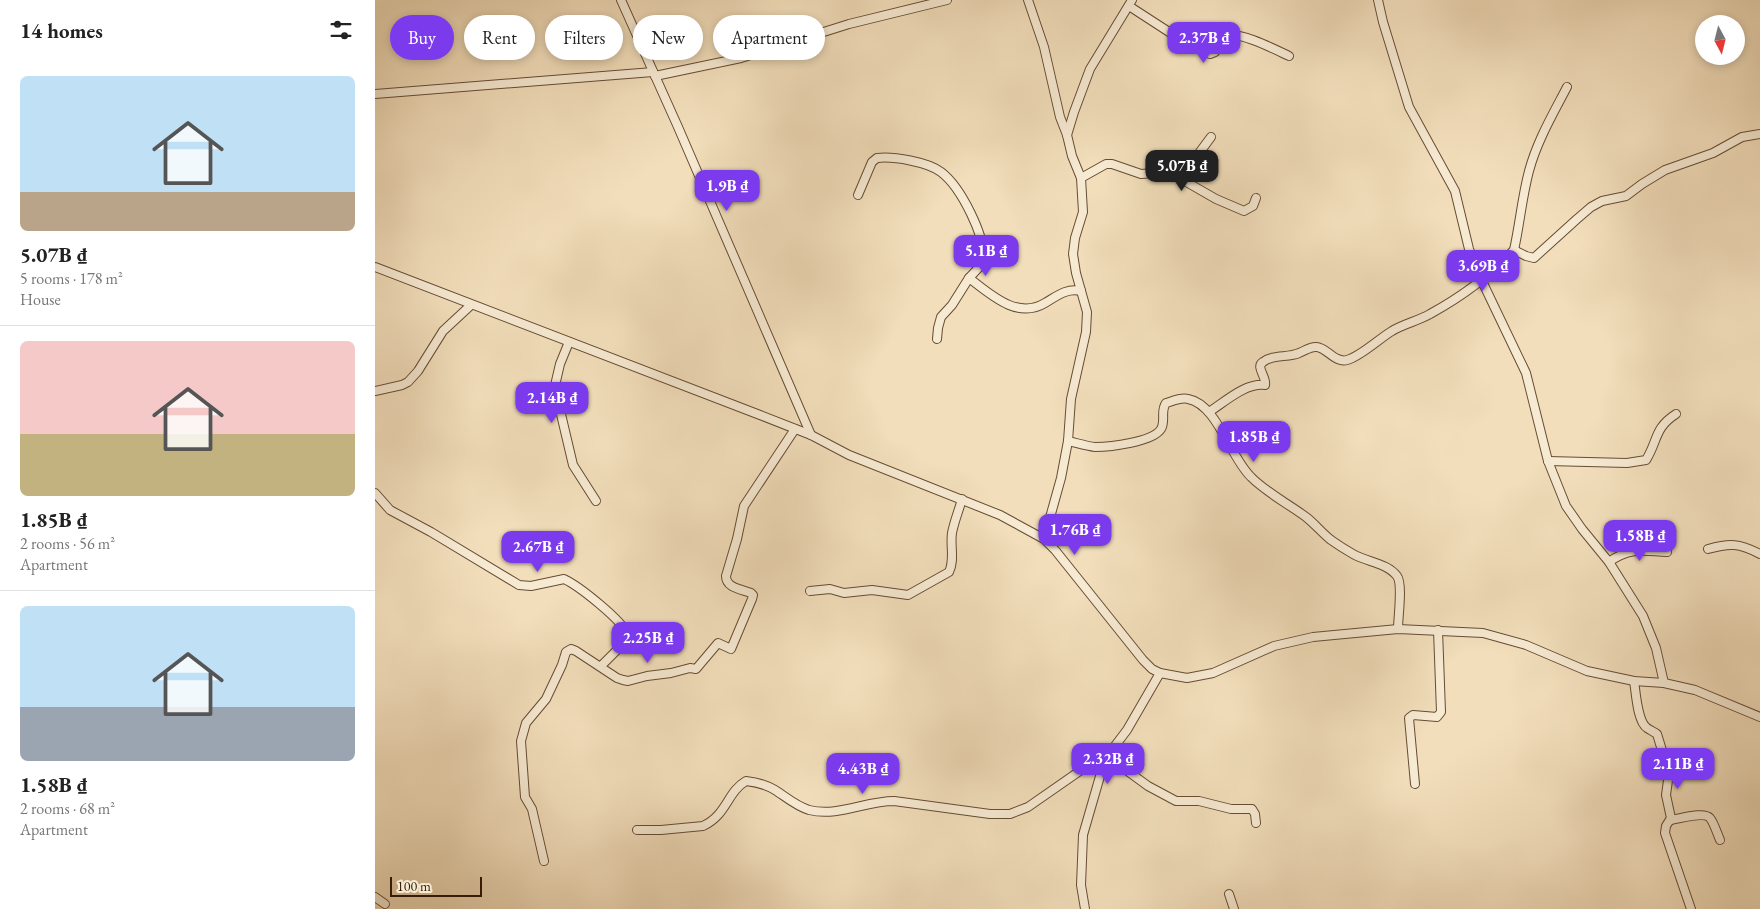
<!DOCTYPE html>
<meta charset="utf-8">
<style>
:root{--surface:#fff;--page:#f6f6f6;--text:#222;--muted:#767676;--line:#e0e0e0;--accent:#7c3aed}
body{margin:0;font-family:"EB Garamond",serif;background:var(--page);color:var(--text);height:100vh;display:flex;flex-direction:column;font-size:19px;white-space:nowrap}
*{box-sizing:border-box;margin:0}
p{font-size:16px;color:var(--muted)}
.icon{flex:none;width:28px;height:28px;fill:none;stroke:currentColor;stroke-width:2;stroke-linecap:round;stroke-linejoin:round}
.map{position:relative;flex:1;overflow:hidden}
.details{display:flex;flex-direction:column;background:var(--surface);width:375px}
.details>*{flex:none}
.top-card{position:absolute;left:15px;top:15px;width:475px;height:45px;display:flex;gap:10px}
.needle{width:32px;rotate:173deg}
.fabs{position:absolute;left:1320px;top:15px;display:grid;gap:10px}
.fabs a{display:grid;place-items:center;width:50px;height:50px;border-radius:50%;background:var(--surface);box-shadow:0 2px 8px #0003;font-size:25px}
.scale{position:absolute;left:15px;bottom:12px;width:92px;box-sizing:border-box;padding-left:5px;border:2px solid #381c05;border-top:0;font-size:14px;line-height:18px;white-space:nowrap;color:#381c05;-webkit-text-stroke:4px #f7ead3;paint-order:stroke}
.price{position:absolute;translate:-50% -42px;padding:0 11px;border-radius:10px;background:var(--accent);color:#fff;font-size:16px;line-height:32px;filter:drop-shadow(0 1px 2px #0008)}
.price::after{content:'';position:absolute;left:50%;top:30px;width:15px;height:11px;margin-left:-8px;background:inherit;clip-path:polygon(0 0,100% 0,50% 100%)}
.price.active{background:#222;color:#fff}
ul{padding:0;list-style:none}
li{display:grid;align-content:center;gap:10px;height:265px;padding:0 20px}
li+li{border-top:1px solid var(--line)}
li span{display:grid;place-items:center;height:155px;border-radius:8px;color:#555}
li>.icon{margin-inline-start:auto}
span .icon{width:90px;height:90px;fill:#fffc;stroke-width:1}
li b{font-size:21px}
h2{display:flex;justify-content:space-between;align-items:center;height:60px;padding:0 20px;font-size:21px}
.tag{padding:0 18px;border-radius:22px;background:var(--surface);box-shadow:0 2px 8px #0003;font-size:18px;line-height:45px}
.tag.active{background:var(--accent);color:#fff}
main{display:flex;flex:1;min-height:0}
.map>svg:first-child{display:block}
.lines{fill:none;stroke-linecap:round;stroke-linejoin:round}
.minor-casing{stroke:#664c32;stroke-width:10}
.minor{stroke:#f7ead3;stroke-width:8}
</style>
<main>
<section class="details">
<h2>14 homes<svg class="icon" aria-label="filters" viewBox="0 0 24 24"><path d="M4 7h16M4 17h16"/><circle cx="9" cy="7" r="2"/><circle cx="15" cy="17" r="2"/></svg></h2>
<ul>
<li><span style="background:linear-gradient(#bfe0f5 75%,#b9a48a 0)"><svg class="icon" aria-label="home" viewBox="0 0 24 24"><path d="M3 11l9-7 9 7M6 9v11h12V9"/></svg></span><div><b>5.07B ₫</b><p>5 rooms · 178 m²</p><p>House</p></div></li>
<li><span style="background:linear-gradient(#f6c9c9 60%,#c2b280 0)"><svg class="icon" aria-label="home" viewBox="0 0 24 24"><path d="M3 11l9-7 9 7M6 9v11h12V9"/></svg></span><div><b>1.85B ₫</b><p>2 rooms · 56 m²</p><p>Apartment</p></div></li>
<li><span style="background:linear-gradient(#bfe0f5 65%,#9aa5b1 0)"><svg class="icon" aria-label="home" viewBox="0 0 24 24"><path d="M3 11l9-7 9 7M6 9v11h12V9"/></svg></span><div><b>1.58B ₫</b><p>2 rooms · 68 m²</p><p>Apartment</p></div></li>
</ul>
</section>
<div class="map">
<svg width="1385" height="909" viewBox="0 0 1385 909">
<rect width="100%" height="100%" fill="#f2debb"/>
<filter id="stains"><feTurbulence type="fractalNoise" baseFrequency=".004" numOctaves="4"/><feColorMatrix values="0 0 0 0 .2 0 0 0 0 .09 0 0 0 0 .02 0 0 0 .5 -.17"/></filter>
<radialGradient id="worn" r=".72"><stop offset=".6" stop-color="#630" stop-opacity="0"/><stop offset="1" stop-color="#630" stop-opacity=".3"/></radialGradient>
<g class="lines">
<defs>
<g id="minor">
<path d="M246 0 303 127 436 435"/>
<path d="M653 0 669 47 685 117 692 135 697 156 706 178 708 212 700 238 698 254 701 273 712 312 711 332 696 399 693 441 686 478 669 539"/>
<path d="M1003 0 1008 22 1034 107 1080 191 1094 249 1106 279 1151 373 1173 461 1191 506 1207 529 1234 562 1268 616 1281 648 1289 683"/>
<path d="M754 6 811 43 835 54 840 52 849 34C868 33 897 48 914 56"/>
<path d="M280 76 366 58 474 24 572 0"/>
<path d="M0 94 278 72"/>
<path d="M692 135 699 112 715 69 757 0"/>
<path d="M794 172 816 164 836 137"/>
<path d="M706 178 731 164H737L766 174 794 172 841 199 869 211 878 206 881 198"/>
<path d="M483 195 497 162 502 158C518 156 553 162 566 172 586 187 611 237 609 262L594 278"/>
<path d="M1139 250C1145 223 1147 197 1154 171 1162 141 1178 114 1192 87"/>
<path d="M0 267 385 415 436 435 474 455 625 515 669 539 680 550 768 660 777 669 785 673 812 678 838 673 899 646 938 637 1023 629 1108 633 1151 645 1212 671 1259 681 1289 683 1320 690 1385 717"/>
<path d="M562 339 563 328 566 317 577 305 594 278C615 294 642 320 670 303 682 296 691 288 706 291"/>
<path d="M194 342 185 364 178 394 185 410 198 465 221 501"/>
<path d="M0 391 27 385 33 382 43 371 68 331 96 305"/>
<path d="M834 412C851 401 870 383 890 385 892 377 880 367 888 362 898 354 913 358 924 353 930 351 935 346 942 347 952 348 960 363 972 360 985 357 1005 338 1017 331 1028 324 1043 321 1055 314 1086 297 1115 276 1139 250L1151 256 1159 258 1202 219 1216 207 1227 201 1251 196 1267 184 1290 170 1338 153 1367 137 1385 134"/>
<path d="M693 441C702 443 711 446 720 447 735 447 778 442 786 429 791 421 785 411 791 403 798 401 806 397 813 399 842 404 855 457 876 477 892 493 912 503 931 517 940 524 947 533 956 540 963 545 971 550 978 554 992 562 1012 563 1022 576 1028 584 1023 617 1023 629"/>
<path d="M1173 461 1252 463 1271 460C1283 441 1279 428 1301 414"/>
<path d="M0 493 15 510 56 532 144 585 156 586 189 579C204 586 247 620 253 635L251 641 226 666"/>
<path d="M1333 549C1355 543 1364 543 1385 554"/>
<path d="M1234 562C1255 547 1267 551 1292 552"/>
<path d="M435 591 455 589 469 593 497 590 533 595 574 572C580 560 575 546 577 533 579 522 584 510 587 499"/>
<path d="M1259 681C1261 692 1262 721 1272 728 1275 730 1279 732 1282 734L1294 773 1291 795 1296 818 1291 826 1290 833 1316 909"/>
<path d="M732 756 773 786 801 801H824L856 809H877L880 814 881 823"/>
<path d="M1040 784 1034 718 1038 715 1062 717 1066 712 1063 630"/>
<path d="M1296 820C1304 819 1329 811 1335 818 1339 823 1342 833 1345 840"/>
<path d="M262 830H286L328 826C352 815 352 792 371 781 380 782 392 785 400 790 411 797 421 806 434 810 464 817 490 801 519 801L615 814H635L653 807 712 766 730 759"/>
<path d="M169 861 157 809 150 797 146 741 151 723 171 699 187 665 191 652 196 649 201 651 242 678 248 680 253 681 272 676 296 673 315 668 321 669 343 643 356 649 377 599 378 595 376 593C366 589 351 588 351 576L362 539 369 506 420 429"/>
<path d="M854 894 859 909"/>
<path d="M0 897 10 904"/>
<path d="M710 909 706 885 708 835 730 759 752 730 785 673"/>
</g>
</defs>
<use href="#minor" class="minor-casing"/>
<use href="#minor" class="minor"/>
</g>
<rect width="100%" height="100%" filter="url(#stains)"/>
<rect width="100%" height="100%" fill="url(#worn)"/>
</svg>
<div class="fabs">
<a><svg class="needle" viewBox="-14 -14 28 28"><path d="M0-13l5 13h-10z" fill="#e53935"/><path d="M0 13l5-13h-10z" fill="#767676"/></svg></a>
</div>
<div class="scale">100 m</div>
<b class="price" style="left:829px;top:64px">2.37B ₫</b>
<b class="price active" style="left:807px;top:192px">5.07B ₫</b>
<b class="price" style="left:352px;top:212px">1.9B ₫</b>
<b class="price" style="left:611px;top:277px">5.1B ₫</b>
<b class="price" style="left:1108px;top:292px">3.69B ₫</b>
<b class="price" style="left:177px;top:424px">2.14B ₫</b>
<b class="price" style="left:879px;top:463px">1.85B ₫</b>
<b class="price" style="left:700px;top:556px">1.76B ₫</b>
<b class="price" style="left:1265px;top:562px">1.58B ₫</b>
<b class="price" style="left:163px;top:573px">2.67B ₫</b>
<b class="price" style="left:273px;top:664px">2.25B ₫</b>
<b class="price" style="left:733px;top:785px">2.32B ₫</b>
<b class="price" style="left:1303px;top:790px">2.11B ₫</b>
<b class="price" style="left:488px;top:795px">4.43B ₫</b>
<div class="top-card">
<a class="tag active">Buy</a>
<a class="tag">Rent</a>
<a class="tag">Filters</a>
<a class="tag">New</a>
<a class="tag">Apartment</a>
</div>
</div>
</main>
